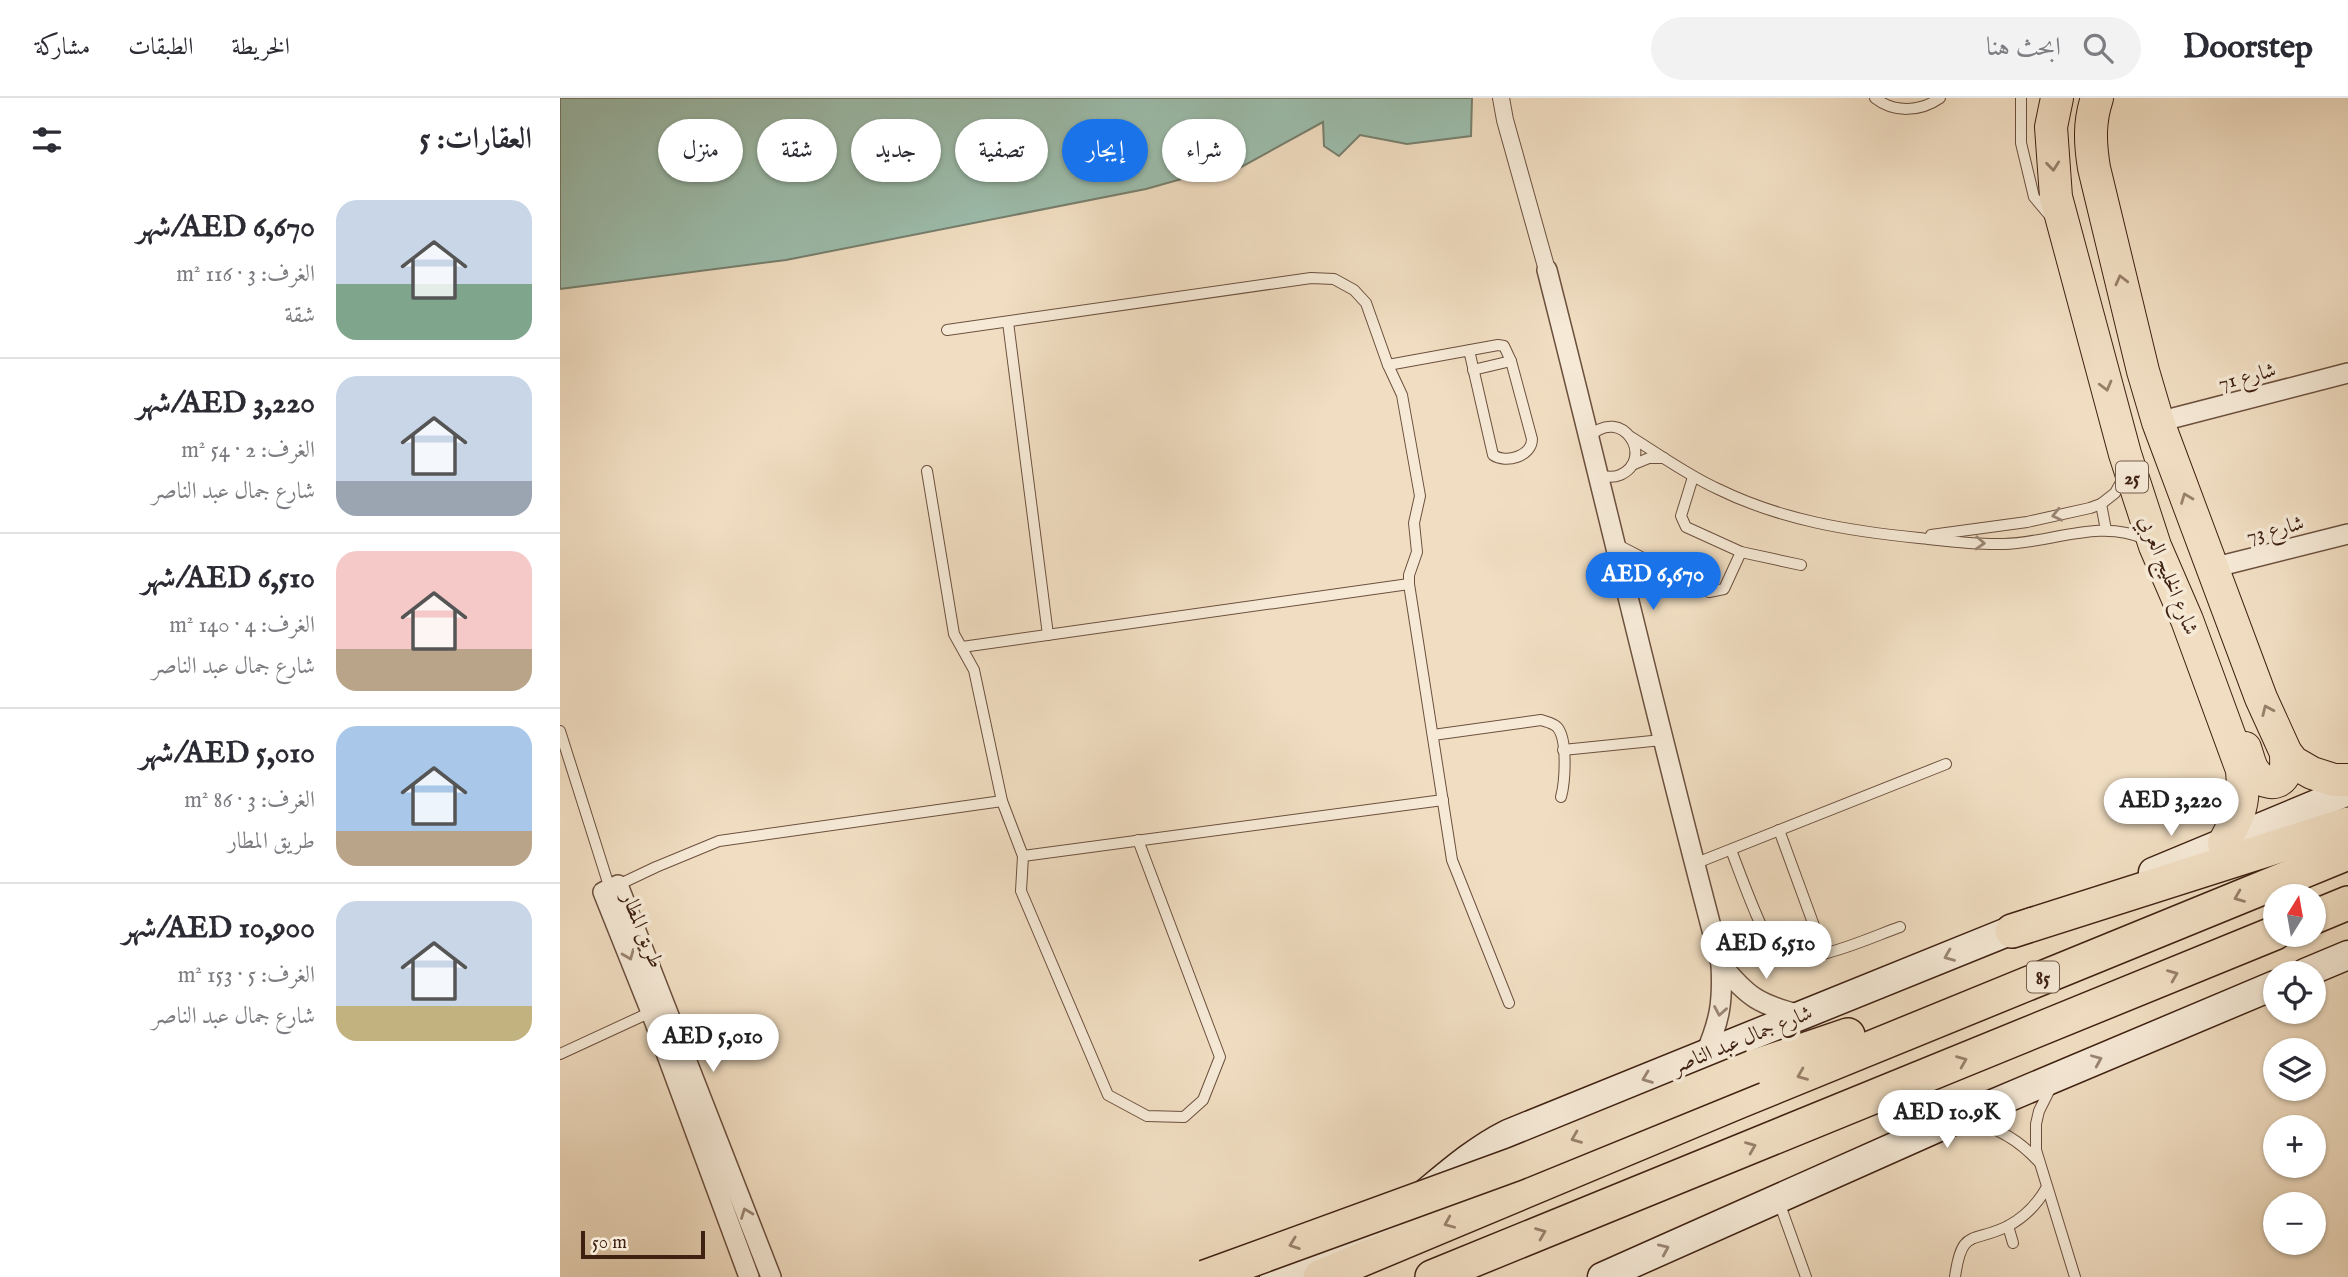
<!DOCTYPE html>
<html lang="ar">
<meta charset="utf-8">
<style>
:root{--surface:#fff;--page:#f2f2f3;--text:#2b2b33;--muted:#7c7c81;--line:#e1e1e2;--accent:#1a73e8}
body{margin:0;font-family:"IM FELL English",Amiri,serif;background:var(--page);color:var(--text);direction:rtl;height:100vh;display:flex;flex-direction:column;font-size:26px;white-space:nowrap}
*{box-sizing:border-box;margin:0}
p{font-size:23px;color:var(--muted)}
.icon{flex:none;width:38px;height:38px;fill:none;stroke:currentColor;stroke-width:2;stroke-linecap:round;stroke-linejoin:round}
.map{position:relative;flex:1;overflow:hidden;direction:ltr}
.drawer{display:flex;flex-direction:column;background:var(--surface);width:560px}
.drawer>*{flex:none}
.guide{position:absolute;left:21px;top:21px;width:665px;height:63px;direction:rtl;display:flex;gap:14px}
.needle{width:46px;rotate:11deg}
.fabs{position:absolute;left:1703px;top:786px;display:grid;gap:14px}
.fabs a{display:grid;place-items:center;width:63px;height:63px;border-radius:50%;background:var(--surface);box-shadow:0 2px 5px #0004;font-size:35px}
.scale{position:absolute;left:21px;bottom:18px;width:124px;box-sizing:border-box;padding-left:7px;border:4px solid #3f2112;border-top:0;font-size:19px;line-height:24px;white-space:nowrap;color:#3f2112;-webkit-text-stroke:5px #f6ead7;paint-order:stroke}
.price{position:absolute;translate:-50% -60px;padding:0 16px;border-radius:24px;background:#fff;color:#222;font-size:23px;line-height:46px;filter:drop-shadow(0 2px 4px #0008)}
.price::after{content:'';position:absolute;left:50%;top:42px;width:21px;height:16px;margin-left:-10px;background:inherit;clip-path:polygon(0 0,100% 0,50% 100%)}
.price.on{background:var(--accent);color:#fff}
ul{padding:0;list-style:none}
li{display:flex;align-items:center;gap:21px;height:175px;padding:0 28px}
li+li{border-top:2px solid var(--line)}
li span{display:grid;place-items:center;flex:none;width:196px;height:140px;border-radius:21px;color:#555}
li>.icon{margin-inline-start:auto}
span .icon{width:84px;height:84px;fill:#fffc;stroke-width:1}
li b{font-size:30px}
h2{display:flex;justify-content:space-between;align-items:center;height:84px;padding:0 28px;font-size:30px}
.tag{padding:0 24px;border-radius:32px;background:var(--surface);box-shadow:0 2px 5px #0004;font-size:24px;line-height:63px}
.tag.on{background:var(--accent);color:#fff}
header{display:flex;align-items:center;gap:42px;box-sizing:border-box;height:98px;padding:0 35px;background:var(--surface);border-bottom:2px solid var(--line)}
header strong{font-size:33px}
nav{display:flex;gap:38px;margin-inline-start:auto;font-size:24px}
.search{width:490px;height:63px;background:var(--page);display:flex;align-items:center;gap:18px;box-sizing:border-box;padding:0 24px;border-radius:38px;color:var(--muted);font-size:26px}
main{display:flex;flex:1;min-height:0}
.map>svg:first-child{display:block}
.water{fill:#9cbdac;stroke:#777f6e;stroke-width:2}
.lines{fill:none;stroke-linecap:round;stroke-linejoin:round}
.service-casing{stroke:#6c503e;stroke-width:12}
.pedestrian-casing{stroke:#6c503e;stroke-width:18}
.minor-casing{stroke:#6c503e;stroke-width:22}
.secondary-casing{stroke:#3f2112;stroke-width:31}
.primary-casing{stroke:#3f2112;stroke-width:34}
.trunk-casing{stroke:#3f2112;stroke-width:36}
.service{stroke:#f6ead7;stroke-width:10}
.pedestrian{stroke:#f6ead7;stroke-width:16}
.minor{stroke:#f6ead7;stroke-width:19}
.secondary{stroke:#f6ead7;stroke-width:28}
.primary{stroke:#f1dec2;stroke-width:32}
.trunk{stroke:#f1dec2;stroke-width:33}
.trunk-bridge-casing{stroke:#3f2112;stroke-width:36;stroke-linecap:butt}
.trunk-bridge{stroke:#f1dec2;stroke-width:33}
.oneway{stroke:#98806a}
.oneway2{stroke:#9a8674}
.labels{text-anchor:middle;stroke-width:7;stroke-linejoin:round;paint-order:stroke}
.shield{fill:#f6ead7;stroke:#765d4d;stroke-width:2}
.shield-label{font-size:19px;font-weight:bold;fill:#3f2112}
.street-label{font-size:21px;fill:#3f2112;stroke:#f6ead7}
</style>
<header>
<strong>Doorstep</strong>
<div class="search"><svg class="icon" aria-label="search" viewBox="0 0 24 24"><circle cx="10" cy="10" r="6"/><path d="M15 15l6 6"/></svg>ابحث هنا</div>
<nav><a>الخريطة</a><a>الطبقات</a><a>مشاركة</a></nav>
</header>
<main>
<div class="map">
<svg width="1788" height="1179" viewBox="0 0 1788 1179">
<rect width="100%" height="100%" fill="#f1dec2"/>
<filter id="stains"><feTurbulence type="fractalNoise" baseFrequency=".00286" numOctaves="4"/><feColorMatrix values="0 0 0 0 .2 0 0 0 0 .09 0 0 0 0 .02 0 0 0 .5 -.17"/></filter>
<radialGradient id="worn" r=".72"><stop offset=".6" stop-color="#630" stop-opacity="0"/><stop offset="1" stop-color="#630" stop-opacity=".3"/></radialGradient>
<path class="water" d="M0 0H912L911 38 847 46 800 37 779 58 764 48 763 24 665 78 625 80 586 91 226 162 0 191Z"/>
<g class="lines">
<defs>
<g id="service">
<path d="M1315 0C1334 15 1360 14 1380 0"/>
<path d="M1461 0V45L1474 99 1490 118"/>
<path d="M448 224 488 537"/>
<path d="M387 232 751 180 774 181 794 192 806 205 828 267 842 297 860 398 854 425 857 454 849 477V486L892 762 949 905"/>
<path d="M828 267 938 247 944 248 951 263 972 341C972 358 946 366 933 357L909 252"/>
<path d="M913 272 951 263"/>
<path d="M1029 339C1062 306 1096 361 1060 377 1053 380 1046 379 1039 377"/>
<path d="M1071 339C1100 357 1127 377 1158 391 1221 422 1289 433 1359 440 1387 443 1415 447 1444 446 1491 445 1540 420 1585 441"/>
<path d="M1072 367 1089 360H1104"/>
<path d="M367 373 394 536 414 572 442 703 463 758 461 793 548 997 587 1018 624 1019 643 1002 660 959 578 742"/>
<path d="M1133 379 1121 418 1126 429 1181 454 1241 467"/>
<path d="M1541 406 1546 432"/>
<path d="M1371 437 1467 424 1530 410 1541 406 1555 395 1564 379"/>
<path d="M1056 446 1149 494 1164 491 1181 454"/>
<path d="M402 549 849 486"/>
<path d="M0 633 50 791"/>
<path d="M873 637 981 622C987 624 993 625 997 629 1008 641 1005 684 1001 699"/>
<path d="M1003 652 1102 642"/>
<path d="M1219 732 1264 855"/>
<path d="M1171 752C1179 772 1204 844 1217 854 1241 873 1313 838 1340 829"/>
<path d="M463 758 883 702"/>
<path d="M1134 766 1386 666"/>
<path d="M58 787 96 769 159 743 442 703"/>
<path d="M0 956 91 914"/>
<path d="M1491 989 1479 1013 1476 1026V1052L1515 1179"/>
<path d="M1409 1023C1438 1029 1460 1043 1479 1064"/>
<path d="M1219 1104 1246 1179"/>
<path d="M1448 1128 1453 1145"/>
<path d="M1395 1179C1402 1129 1412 1146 1448 1128 1465 1119 1478 1105 1487 1089"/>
</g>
<path id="pedestrian" d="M941 0 945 22 987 172"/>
<g id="minor">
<path d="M987 172C1046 403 1099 635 1161 866 1163 904 1160 922 1145 957"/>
<path d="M1598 324 1788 275"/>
<path d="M1652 470 1788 436"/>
<path d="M1161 866C1187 899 1200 907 1241 917"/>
<path d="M189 1179 91 914 43 794 58 787 211 1179"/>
</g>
<g id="secondary">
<path d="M1593 774 1788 693"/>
<path d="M1745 875 1788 857"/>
<path d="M714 1179C754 1163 795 1147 831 1122 871 1094 904 1058 948 1036L1472 824"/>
<path d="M1042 1179 1397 1021 1715 887"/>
</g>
<g id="primary">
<path d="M1497 0 1491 29 1496 99 1565 356 1595 448 1627 522 1682 672C1685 706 1680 715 1664 745"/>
<path d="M1537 0C1529 24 1530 45 1534 70L1583 273 1598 324 1701 600 1726 655 1733 664 1752 675 1774 682H1788"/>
<path d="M1685 650C1688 658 1690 670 1696 676 1702 684 1717 689 1724 677 1727 672 1726 662 1726 655"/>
</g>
<g id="trunk">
<path d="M1754 819 1788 805"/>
<path d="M1452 833 1788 726"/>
<path d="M1193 969 1288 937"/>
<path d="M760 1179 1178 1004 1788 755"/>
<path d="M872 1179 1715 835"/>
</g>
</defs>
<use href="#service" class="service-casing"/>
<use href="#pedestrian" class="pedestrian-casing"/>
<use href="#minor" class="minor-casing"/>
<use href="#secondary" class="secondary-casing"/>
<use href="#primary" class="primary-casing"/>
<use href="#trunk" class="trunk-casing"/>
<use href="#service" class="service"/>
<use href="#pedestrian" class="pedestrian"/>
<use href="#minor" class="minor"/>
<use href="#secondary" class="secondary"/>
<use href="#primary" class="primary"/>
<use href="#trunk" class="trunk"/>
<defs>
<path id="trunk-bridge" d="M645 1179 955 1066 1193 969"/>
</defs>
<use href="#trunk-bridge" class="trunk-bridge-casing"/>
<use href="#trunk-bridge" class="trunk-bridge"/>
</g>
<defs><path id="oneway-chevron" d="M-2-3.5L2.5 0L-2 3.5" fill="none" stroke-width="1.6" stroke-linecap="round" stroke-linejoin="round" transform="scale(1.75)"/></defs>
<g class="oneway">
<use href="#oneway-chevron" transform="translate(1493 68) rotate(84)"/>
<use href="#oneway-chevron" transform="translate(1561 182) rotate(-104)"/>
<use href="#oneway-chevron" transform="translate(1546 288) rotate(75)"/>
<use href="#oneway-chevron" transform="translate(1626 400) rotate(-111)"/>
<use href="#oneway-chevron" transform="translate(1707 612) rotate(-114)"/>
<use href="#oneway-chevron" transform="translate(1679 799) rotate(158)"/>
<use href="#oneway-chevron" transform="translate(1613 877) rotate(-22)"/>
<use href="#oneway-chevron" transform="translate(1402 963) rotate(-22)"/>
<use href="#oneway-chevron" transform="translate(1242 977) rotate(158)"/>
<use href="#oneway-chevron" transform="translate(1016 1040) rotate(158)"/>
<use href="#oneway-chevron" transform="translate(1191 1049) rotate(-22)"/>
<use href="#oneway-chevron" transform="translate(889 1125) rotate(157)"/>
<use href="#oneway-chevron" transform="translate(981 1135) rotate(-22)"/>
<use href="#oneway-chevron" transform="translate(734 1146) rotate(160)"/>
</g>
<g class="oneway2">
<use href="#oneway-chevron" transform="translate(1497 417) rotate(167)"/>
<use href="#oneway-chevron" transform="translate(1420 445) rotate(3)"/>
<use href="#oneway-chevron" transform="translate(69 857) rotate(68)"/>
<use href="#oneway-chevron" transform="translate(1389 858) rotate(158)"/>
<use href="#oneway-chevron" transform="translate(1160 913) rotate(100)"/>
<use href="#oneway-chevron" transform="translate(1537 962) rotate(-23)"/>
<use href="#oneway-chevron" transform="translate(1087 980) rotate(159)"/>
<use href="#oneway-chevron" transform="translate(186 1115) rotate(-111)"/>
<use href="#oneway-chevron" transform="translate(1104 1151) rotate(-24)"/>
</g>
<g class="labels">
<g class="shield">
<rect x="1556" y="363.5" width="32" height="31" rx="5"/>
<rect x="1467" y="863.5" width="32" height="31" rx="5"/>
</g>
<g class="shield-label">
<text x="1572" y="386">25</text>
<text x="1483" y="886">85</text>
</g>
<g class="street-label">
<text transform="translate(1687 278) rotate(-14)" y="7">شارع 71</text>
<text transform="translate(1715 431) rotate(-14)" y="7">شارع 73</text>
<text transform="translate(1609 477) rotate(68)" y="7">شارع الخليج العربي</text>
<text transform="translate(83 832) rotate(68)" y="7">طريق المطار</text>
<text transform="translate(1182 941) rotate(-22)" y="7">شارع جمال عبد الناصر</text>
</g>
</g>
<rect width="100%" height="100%" filter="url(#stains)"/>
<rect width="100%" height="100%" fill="url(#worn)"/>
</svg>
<div class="fabs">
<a><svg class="needle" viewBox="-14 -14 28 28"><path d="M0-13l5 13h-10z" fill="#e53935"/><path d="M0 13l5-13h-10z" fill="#7c7c81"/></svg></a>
<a><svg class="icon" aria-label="locate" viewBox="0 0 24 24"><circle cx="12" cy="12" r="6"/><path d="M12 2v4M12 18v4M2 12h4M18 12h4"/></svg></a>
<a><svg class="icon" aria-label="layers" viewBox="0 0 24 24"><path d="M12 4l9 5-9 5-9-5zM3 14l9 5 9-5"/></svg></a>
<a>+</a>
<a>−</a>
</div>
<div class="scale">50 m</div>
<b class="price on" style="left:1093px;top:514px">AED 6,670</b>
<b class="price" style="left:1611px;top:740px">AED 3,220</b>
<b class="price" style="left:1206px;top:883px">AED 6,510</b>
<b class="price" style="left:153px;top:976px">AED 5,010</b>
<b class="price" style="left:1387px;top:1052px">AED 10.9K</b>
<div class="guide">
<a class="tag">شراء</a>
<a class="tag on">إيجار</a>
<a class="tag">تصفية</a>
<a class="tag">جديد</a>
<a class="tag">شقة</a>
<a class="tag">منزل</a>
</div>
</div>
<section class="drawer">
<h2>العقارات: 5<svg class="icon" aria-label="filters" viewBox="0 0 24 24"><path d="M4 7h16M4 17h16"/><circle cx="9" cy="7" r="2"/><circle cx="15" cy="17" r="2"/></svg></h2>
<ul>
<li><span style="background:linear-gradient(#c9d6e8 60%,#7fa58c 0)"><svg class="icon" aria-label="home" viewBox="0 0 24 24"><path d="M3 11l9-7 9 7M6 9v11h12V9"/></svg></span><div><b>AED 6,670/شهر</b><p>الغرف: 3 · 116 m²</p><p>شقة</p></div></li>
<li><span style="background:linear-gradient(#c9d6e8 75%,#9aa5b1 0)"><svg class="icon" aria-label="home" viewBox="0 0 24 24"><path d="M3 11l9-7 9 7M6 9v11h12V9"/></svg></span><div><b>AED 3,220/شهر</b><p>الغرف: 2 · 54 m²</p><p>شارع جمال عبد الناصر</p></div></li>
<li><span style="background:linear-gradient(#f6c9c9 70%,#b9a48a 0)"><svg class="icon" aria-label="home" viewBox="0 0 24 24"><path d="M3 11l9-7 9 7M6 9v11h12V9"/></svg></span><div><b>AED 6,510/شهر</b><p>الغرف: 4 · 140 m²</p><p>شارع جمال عبد الناصر</p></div></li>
<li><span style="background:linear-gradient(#a9c7e8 75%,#b9a48a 0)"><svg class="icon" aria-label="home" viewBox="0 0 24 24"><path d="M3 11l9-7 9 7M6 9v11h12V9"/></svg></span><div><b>AED 5,010/شهر</b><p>الغرف: 3 · 86 m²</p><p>طريق المطار</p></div></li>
<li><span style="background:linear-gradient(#c9d6e8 75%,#c2b280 0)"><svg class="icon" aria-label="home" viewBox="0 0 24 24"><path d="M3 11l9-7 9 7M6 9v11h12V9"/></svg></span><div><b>AED 10,900/شهر</b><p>الغرف: 5 · 153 m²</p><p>شارع جمال عبد الناصر</p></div></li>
</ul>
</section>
</main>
